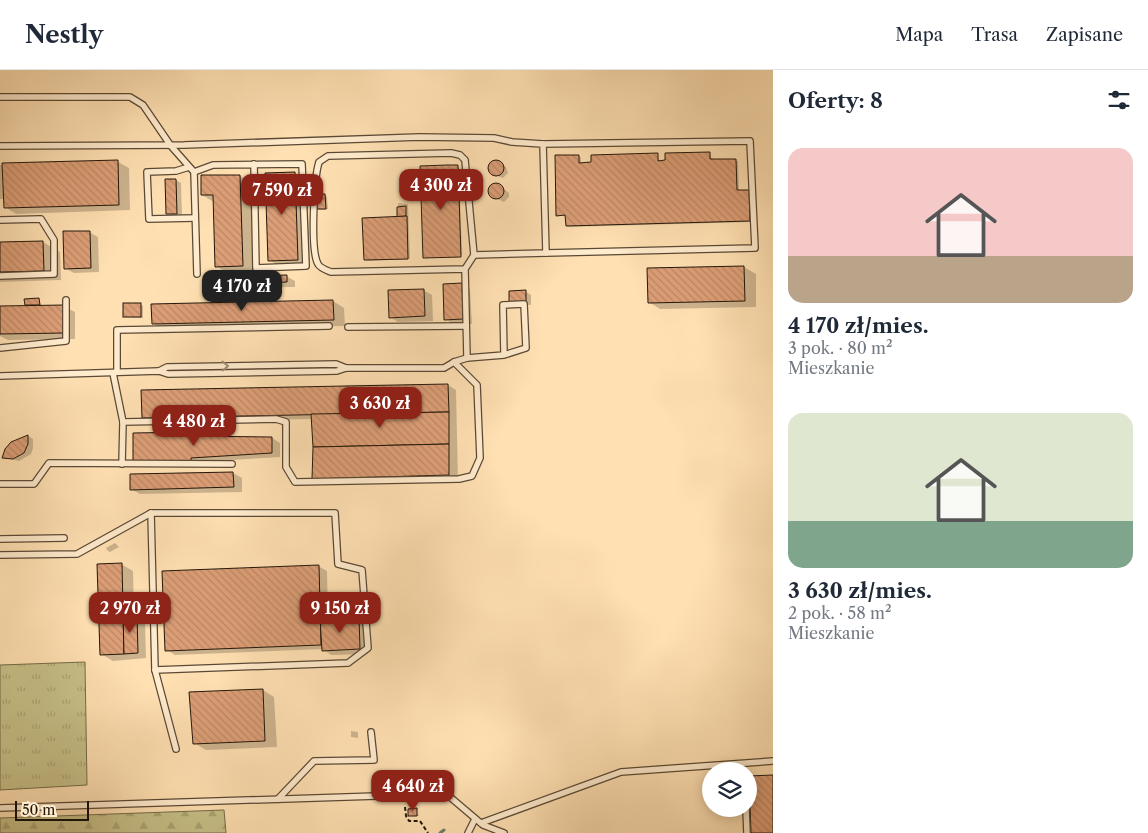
<!DOCTYPE html>
<html lang="pl">
<meta charset="utf-8">
<style>
:root{--surface:#fff;--page:#f6f6f7;--text:#1f2937;--muted:#747a83;--line:#e0e1e3;--accent:#8f2418}
body{margin:0;font-family:"Libre Caslon Text",serif;background:var(--page);color:var(--text);height:100vh;display:flex;flex-direction:column;font-size:19px;white-space:nowrap}
*{box-sizing:border-box;margin:0}
p{font-size:16px;color:var(--muted)}
.icon{flex:none;width:28px;height:28px;fill:none;stroke:currentColor;stroke-width:2;stroke-linecap:round;stroke-linejoin:round}
.map{position:relative;flex:1;overflow:hidden}
.side{display:flex;flex-direction:column;background:var(--surface);width:375px}
.side>*{flex:none}
.tools{position:absolute;left:702px;top:692px;display:grid;gap:10px}
.tools a{display:grid;place-items:center;width:55px;height:55px;border-radius:50%;background:var(--surface);box-shadow:0 2px 12px #0003;font-size:25px}
.scale{position:absolute;left:15px;bottom:12px;width:74px;box-sizing:border-box;padding-left:5px;border:2px solid #23170a;border-top:0;font-size:14px;line-height:18px;white-space:nowrap;color:#23170a;-webkit-text-stroke:4px #ffebcd;paint-order:stroke}
.price{position:absolute;translate:-50% -42px;padding:0 11px;border-radius:10px;background:var(--accent);color:#fff;font-size:16px;line-height:32px;filter:drop-shadow(0 1px 2px #0008)}
.price::after{content:'';position:absolute;left:50%;top:30px;width:15px;height:11px;margin-left:-8px;background:inherit;clip-path:polygon(0 0,100% 0,50% 100%)}
.price.active{background:#222;color:#fff}
ul{padding:0;list-style:none}
li{display:grid;align-content:center;gap:10px;height:265px;padding:0 15px}
li span{display:grid;place-items:center;height:155px;border-radius:15px;color:#555}
li>.icon{margin-inline-start:auto}
span .icon{width:90px;height:90px;fill:#fffc;stroke-width:1}
li b{font-size:21px}
h2{display:flex;justify-content:space-between;align-items:center;height:60px;padding:0 15px;font-size:21px}
header{display:flex;align-items:center;gap:30px;box-sizing:border-box;height:70px;padding:0 25px;background:var(--surface);border-bottom:1px solid var(--line)}
header strong{font-size:24px}
nav{display:flex;gap:28px;margin-inline-start:auto;font-size:18px}
main{display:flex;flex:1;min-height:0}
.map>svg:first-child{display:block}
.grass{fill:url(#grass-tufts);stroke:#756c49}
.forest{fill:url(#forest-firs);stroke:#756c49}
.shadow{fill:#0003}
.lines{fill:none;stroke-linecap:round;stroke-linejoin:round}
.stream{stroke:#6e7b6c;stroke-width:3}
.building{fill:url(#building-back-hatch);stroke:#23170a}
.service-casing{stroke:#5a4934;stroke-width:8}
.path{stroke:#23170a;stroke-width:2;stroke-dasharray:4 2.5;stroke-linecap:butt}
.service{stroke:#ffebcd;stroke-width:5.5}
.oneway{stroke:#9c8c75}
</style>
<header>
<strong>Nestly</strong>
<nav><a>Mapa</a><a>Trasa</a><a>Zapisane</a></nav>
</header>
<main>
<div class="map">
<svg width="773" height="763" viewBox="0 0 773 763">
<defs>
<pattern id="grass-tufts" width="24" height="20" patternUnits="userSpaceOnUse" patternTransform="scale(1.25)"><rect width="24" height="20" fill="#c7c088"/><path d="M3 7l-1-3M5 7V3M7 7l1-3M15 17l-1-3M17 17v-4M19 17l1-3" fill="none" stroke="#aba474"/></pattern>
<pattern id="forest-firs" width="22" height="20" patternUnits="userSpaceOnUse" patternTransform="scale(1.25)"><rect width="22" height="20" fill="#c7c088"/><path d="M5 1l3.5 6h-7zM16 11l3.5 6h-7z" fill="#aba474"/></pattern>
<pattern id="building-back-hatch" width="6" height="6" patternUnits="userSpaceOnUse" patternTransform="scale(1.25)"><rect width="6" height="6" fill="#dc9e76"/><path d="M-1 5l2 2M0 0l6 6M5-1l2 2" fill="none" stroke="#bc8765"/></pattern>
</defs>
<rect width="100%" height="100%" fill="#ffe0b2"/>
<filter id="stains"><feTurbulence type="fractalNoise" baseFrequency=".004" numOctaves="4"/><feColorMatrix values="0 0 0 0 .2 0 0 0 0 .09 0 0 0 0 .02 0 0 0 .5 -.17"/></filter>
<radialGradient id="worn" r=".72"><stop offset=".6" stop-color="#630" stop-opacity="0"/><stop offset="1" stop-color="#630" stop-opacity=".3"/></radialGradient>
<path class="grass" d="M85 592 87 715 0 720V595Z"/>
<path class="forest" d="M224 740 226 763H0V748Z"/>
<g class="shadow">
<path d="M710 83 712 90 738 91 739 121 751 122 752 152 569 157 567 155V146L558 145 579 86 581 88V94L657 84 660 92Z"/>
<path d="M496 91 506 97 508 103 503 108 492 104 489 96Z"/>
<path d="M118 92 129 98 130 140 16 144 5 137 4 129H0V95Z"/>
<path d="M457 97 459 99 462 185 428 188Z"/>
<path d="M295 104 307 110 310 196 281 197 269 190 266 105Z"/>
<path d="M240 106 252 112 254 202 228 203 216 196 214 132 202 125V107Z"/>
<path d="M176 110 181 113 182 146H173L167 143Z"/>
<path d="M499 115 509 123V127L504 132 493 127 490 120 492 117Z"/>
<path d="M325 125 327 127 328 139 321 140 319 138Z"/>
<path d="M398 133 408 134 410 189 367 191 365 189 399 148Z"/>
<path d="M89 162 98 167 99 202 74 203 65 198Z"/>
<path d="M43 172 60 182 61 210 0 212V174Z"/>
<path d="M744 197 756 204V237L660 239 649 232 648 199Z"/>
<path d="M286 206 295 211V217L225 218 217 213Z"/>
<path d="M462 214 470 219 472 254H454L445 249Z"/>
<path d="M423 220 432 225 433 251 398 252 390 247Z"/>
<path d="M526 222 531 225V235H516Z"/>
<path d="M39 230 41 236H63L75 242V269L8 270 0 266V237L30 236 26 234Z"/>
<path d="M333 231 344 238 345 256 165 260 153 253Z"/>
<path d="M140 234 143 236V248L124 247Z"/>
<path d="M448 315 456 320 458 409 322 413 313 349 151 352 143 347Z"/>
<path d="M190 363 197 367 272 368 280 373V387L199 392V395L143 397 134 392Z"/>
<path d="M28 366 33 369V378L31 384 19 391 4 387 6 380 16 370Z"/>
<path d="M233 403 242 408V422L140 424 131 419Z"/>
<path d="M115 473 119 477 110 482 108 481 106 478Z"/>
<path d="M121 494 133 501 134 546 145 551 146 588 113 591 101 584Z"/>
<path d="M318 496 327 501 328 549 358 548 367 553 368 584 331 585 323 579 175 585 167 580Z"/>
<path d="M263 620 274 627 277 677 206 680 194 673Z"/>
<path d="M351 661 358 662V668L351 667Z"/>
<path d="M445 701 450 703 448 708 444 706Z"/>
<path d="M416 739 419 746 409 745Z"/>
</g>
<g class="lines">
<path class="stream" d="M440 763 444 760"/>
</g>
<g class="building">
<path d="M710 82V89H736L737 120H749L750 151 566 156 565 145 556 146 555 85H579V93L591 92V85L658 83V91L665 90V83Z"/>
<path d="M118 90 119 135 4 138 2 93Z"/>
<circle cx="496" cy="98" r="8"/>
<path d="M447 95H458L461 187 423 188 420 96Z"/>
<path d="M295 102 298 190 268 191 265 103Z"/>
<path d="M201 105H240L243 196 215 197 213 125H201Z"/>
<path d="M165 109H176L177 144H166Z"/>
<circle cx="496" cy="121" r="8"/>
<path d="M317 124H325L326 139H317Z"/>
<path d="M406 136V146L397 147V137Z"/>
<path d="M407 146 408 189 364 190 362 148Z"/>
<path d="M63 161H90L91 198 64 199Z"/>
<path d="M43 171 44 201 0 202V172Z"/>
<path d="M744 196 745 231 648 233 647 198Z"/>
<path d="M287 205V212L215 214V207Z"/>
<path d="M462 213 463 249 444 250 443 214Z"/>
<path d="M424 219 425 246 389 248 388 220Z"/>
<path d="M526 220V232L509 233V221Z"/>
<path d="M39 228 40 235H25L24 229Z"/>
<path d="M333 230 334 250 152 254 151 234Z"/>
<rect x="123" y="233" width="18" height="14"/>
<path d="M64 235V263L0 264V236Z"/>
<path d="M448 314 449 342 142 348 141 320Z"/>
<path d="M449 342V374L313 377 311 344Z"/>
<path d="M190 362V366L272 367V383L191 388V391L133 392V363Z"/>
<path d="M28 365V374L24 383 13 389 2 388 5 379 11 372Z"/>
<path d="M449 374V405L312 409 313 377Z"/>
<path d="M233 402 234 417 130 420V404Z"/>
<path d="M122 493 124 584 100 585 97 494Z"/>
<path d="M319 495 321 575 165 581 162 501Z"/>
<path d="M137 544 138 583 124 584 123 545Z"/>
<path d="M359 547 360 579 322 581 320 548Z"/>
<path d="M263 619 265 671 193 674 189 622Z"/>
<path d="M773 705V763H751L749 706Z"/>
<path d="M417 738V746H408V739Z"/>
</g>
<g class="lines">
<defs>
<g id="service">
<path d="M0 27H130L143 35 171 76 194 102 197 204"/>
<path d="M543 74 750 71 755 178 546 183"/>
<path d="M0 76 184 75 420 67 494 68 512 72 543 74 546 183 474 185"/>
<path d="M189 97 176 101 147 102 149 149 195 148"/>
<path d="M194 102 213 95 302 94 306 196 256 198 254 94"/>
<path d="M0 150 41 149 54 170V204L0 206"/>
<path d="M348 257 466 256"/>
<path d="M0 278 66 271V230"/>
<path d="M467 288 504 285 526 278 524 234 503 235 504 285"/>
<path d="M159 301 167 297 336 294 346 298"/>
<path d="M117 302V260L329 256"/>
<path d="M113 303 123 352 122 394"/>
<path d="M0 306 159 301 168 304 337 301 346 298H444L454 292 467 288 465 199 474 185 465 90 460 85 451 83 328 86 319 92C314 108 310 180 318 194 320 198 326 200 331 202L465 199"/>
<path d="M123 352 276 349 286 352V397L295 412 459 409 472 406 480 388 477 315 454 292"/>
<path d="M0 414H34L49 393 232 394"/>
<path d="M151 443 155 600 176 679"/>
<path d="M0 469 64 468"/>
<path d="M0 485 77 484 151 443H335L338 494 362 500 368 578 348 593 155 600"/>
<path d="M278 729 314 691 374 690 371 662"/>
<path d="M0 738 438 724 450 727 483 755 504 763"/>
<path d="M746 739 747 763"/>
<path d="M481 753 621 702 773 691"/>
<path d="M468 763 475 749"/>
</g>
</defs>
<use href="#service" class="service-casing"/>
<path class="path" d="M405 737 406 746 409 751H420L428 763"/>
<use href="#service" class="service"/>
</g>
<defs><path id="oneway-chevron" d="M-2-3.5L2.5 0L-2 3.5" fill="none" stroke-width="1.6" stroke-linecap="round" stroke-linejoin="round" transform="scale(1.25)"/></defs>
<use class="oneway" href="#oneway-chevron" transform="translate(225 296) rotate(-1)"/>
<rect width="100%" height="100%" filter="url(#stains)"/>
<rect width="100%" height="100%" fill="url(#worn)"/>
</svg>
<div class="tools">
<a><svg class="icon" aria-label="layers" viewBox="0 0 24 24"><path d="M12 4l9 5-9 5-9-5zM3 14l9 5 9-5"/></svg></a>
</div>
<div class="scale">50 m</div>
<b class="price" style="left:441px;top:141px">4 300 zł</b>
<b class="price" style="left:282px;top:146px">7 590 zł</b>
<b class="price active" style="left:242px;top:242px">4 170 zł</b>
<b class="price" style="left:380px;top:359px">3 630 zł</b>
<b class="price" style="left:194px;top:377px">4 480 zł</b>
<b class="price" style="left:130px;top:564px">2 970 zł</b>
<b class="price" style="left:340px;top:564px">9 150 zł</b>
<b class="price" style="left:413px;top:742px">4 640 zł</b>
</div>
<section class="side">
<h2>Oferty: 8<svg class="icon" aria-label="filters" viewBox="0 0 24 24"><path d="M4 7h16M4 17h16"/><circle cx="9" cy="7" r="2"/><circle cx="15" cy="17" r="2"/></svg></h2>
<ul>
<li><span style="background:linear-gradient(#f6c9c9 70%,#b9a48a 0)"><svg class="icon" aria-label="home" viewBox="0 0 24 24"><path d="M3 11l9-7 9 7M6 9v11h12V9"/></svg></span><div><b>4 170 zł/mies.</b><p>3 pok. · 80 m²</p><p>Mieszkanie</p></div></li>
<li><span style="background:linear-gradient(#dfe7d0 70%,#7fa58c 0)"><svg class="icon" aria-label="home" viewBox="0 0 24 24"><path d="M3 11l9-7 9 7M6 9v11h12V9"/></svg></span><div><b>3 630 zł/mies.</b><p>2 pok. · 58 m²</p><p>Mieszkanie</p></div></li>
</ul>
</section>
</main>
